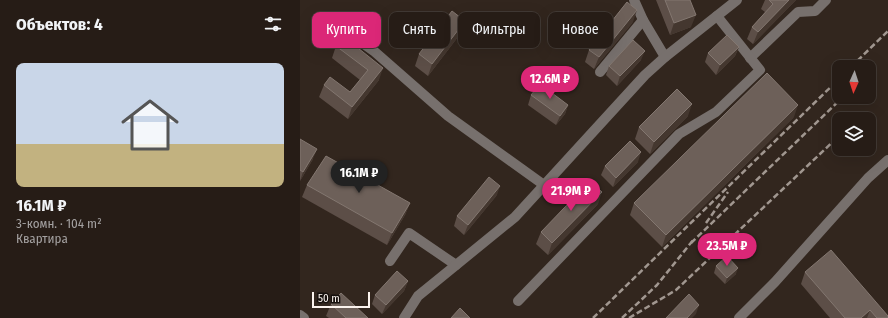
<!DOCTYPE html>
<html lang="ru">
<meta charset="utf-8">
<style>
:root{--surface:#261c16;--page:#322923;--text:#f1f3f6;--muted:#a4a1a1;--line:#423a35;--accent:#db2777}
body{margin:0;font-family:"Fira Sans Condensed",sans-serif;background:var(--page);color:var(--text);height:100vh;display:flex;flex-direction:column;font-size:15px;white-space:nowrap}
*{box-sizing:border-box;margin:0}
p{font-size:13px;color:var(--muted)}
.icon{flex:none;width:22px;height:22px;fill:none;stroke:currentColor;stroke-width:2;stroke-linecap:round;stroke-linejoin:round}
.map{position:relative;flex:1;overflow:hidden}
.details{display:flex;flex-direction:column;background:var(--surface);width:300px}
.details>*{flex:none}
.top-card{position:absolute;left:12px;top:12px;width:380px;height:36px;display:flex;gap:8px}
.needle{width:26px;rotate:183deg}
.controls{position:absolute;left:532px;top:60px;display:grid;gap:8px}
.controls a{display:grid;place-items:center;width:44px;height:44px;border-radius:8px;background:var(--surface);box-shadow:0 4px 16px #0002,0 0 0 1px var(--line);font-size:20px}
.scale{position:absolute;left:12px;bottom:10px;width:58px;box-sizing:border-box;padding-left:4px;border:2px solid #fbf3ee;border-top:0;font-size:11px;line-height:14px;white-space:nowrap;color:#fbf3ee;-webkit-text-stroke:3px #16100d;paint-order:stroke}
.price{position:absolute;translate:-50% -34px;padding:0 9px;border-radius:14px;background:var(--accent);color:#fff;font-size:13px;line-height:26px;filter:drop-shadow(0 1px 2px #0008)}
.price::after{content:'';position:absolute;left:50%;top:24px;width:12px;height:9px;margin-left:-6px;background:inherit;clip-path:polygon(0 0,100% 0,50% 100%)}
.price.on{background:#222;color:#fff}
ul{padding:0;list-style:none}
li{display:grid;align-content:center;gap:8px;height:212px;padding:0 16px}
li span{display:grid;place-items:center;height:124px;border-radius:8px;color:#555}
li>.icon{margin-inline-start:auto}
span .icon{width:72px;height:72px;fill:#fffc;stroke-width:1}
li b{font-size:17px}
h2{display:flex;justify-content:space-between;align-items:center;height:48px;padding:0 16px;font-size:17px}
.tag{padding:0 14px;border-radius:8px;background:var(--surface);box-shadow:0 4px 16px #0002,0 0 0 1px var(--line);font-size:14px;line-height:36px}
.tag.on{background:var(--accent);color:#fff}
main{display:flex;flex:1;min-height:0}
.map>svg:first-child{display:block}
.lines{fill:none;stroke-linecap:round;stroke-linejoin:round}
.minor{stroke:#77706d;stroke-width:10}
.rail{stroke:#a19790;stroke-width:2.5;stroke-dasharray:6 3;stroke-linecap:butt}
.wall{fill:#5c4e47}
.shaded-wall{fill:#44372f}
.building{fill:#6d6059;stroke:#837770}
</style>
<main>
<section class="details">
<h2>Объектов: 4<svg class="icon" aria-label="filters" viewBox="0 0 24 24"><path d="M4 7h16M4 17h16"/><circle cx="9" cy="7" r="2"/><circle cx="15" cy="17" r="2"/></svg></h2>
<ul>
<li><span style="background:linear-gradient(#c9d6e8 65%,#c2b280 0)"><svg class="icon" aria-label="home" viewBox="0 0 24 24"><path d="M3 11l9-7 9 7M6 9v11h12V9"/></svg></span><div><b>16.1M ₽</b><p>3-комн. · 104 m²</p><p>Квартира</p></div></li>
</ul>
</section>
<div class="map">
<svg width="588" height="318" viewBox="0 0 588 318">
<rect width="100%" height="100%" fill="#32261e"/>
<g class="lines">
<g class="minor">
<path d="M334 0 343 20 365 57"/>
<path d="M30 20 75 52 148 116 244 185"/>
<path d="M450 58 498 12 515 11 526 0"/>
<path d="M300 72 343 20"/>
<path d="M90 261 109 233 156 265"/>
<path d="M218 301 379 134 416 112 460 70 417 16"/>
<path d="M0 315 4 318"/>
<path d="M104 318 118 296 215 217 345 75 365 57 437 0"/>
<path d="M439 318 475 282 568 178 588 160"/>
</g>
<g class="rail">
<path d="M551 67 588 31"/>
<path d="M406 223 428 192"/>
<path d="M391 243 543 97"/>
<path d="M293 318 539 79"/>
<path d="M322 318 357 285 394 239"/>
<path d="M329 318 376 290 539 136"/>
</g>
</g>
<g class="wall">
<path d="M356 0H390L391 27 370 35Z"/>
<path d="M465 0H496L453 44 447 39 452 27 465 12 461 9Z"/>
<path d="M165 21 161 33 128 76 115 66 119 54Z"/>
<path d="M333 22 294 69 285 62 289 50Z"/>
<path d="M43 36 79 80 48 119 19 97 24 85 50 92 60 80 32 58 36 46Z"/>
<path d="M439 47 435 56 416 75 405 62 408 53Z"/>
<path d="M341 60 317 86 306 75 309 66Z"/>
<path d="M231 95 268 105 265 114 256 125 228 105Z"/>
<path d="M388 116 350 154 335 139 339 127Z"/>
<path d="M494 117 362 247 330 215 334 203Z"/>
<path d="M0 139 13 159 0 181Z"/>
<path d="M338 162 313 187 301 175 305 166Z"/>
<path d="M7 185 110 203 105 215 87 245 2 197Z"/>
<path d="M197 195 164 235 154 226 157 216Z"/>
<path d="M298 204 248 255 236 244 241 232Z"/>
<path d="M416 266 436 274 425 284 414 273Z"/>
<path d="M505 272 588 318H530L501 284Z"/>
<path d="M108 281 104 291 82 314 72 304 75 295Z"/>
<path d="M31 304 68 318H29L26 316Z"/>
</g>
<g class="shaded-wall">
<path d="M489 0H496L453 44 458 32Z"/>
<path d="M337 10 333 22 294 69 299 57Z"/>
<path d="M396 15 391 27 370 35 374 23Z"/>
<path d="M165 21 161 33 128 76 132 64Z"/>
<path d="M439 47 435 56 416 75 420 65Z"/>
<path d="M345 51 341 60 317 86 320 76Z"/>
<path d="M83 68 79 80 48 119 52 107Z"/>
<path d="M392 104 388 116 350 154 354 142Z"/>
<path d="M268 105 265 114 256 125 260 116Z"/>
<path d="M498 105 494 117 362 247 366 235Z"/>
<path d="M17 149 13 159 0 181 3 172Z"/>
<path d="M341 152 338 162 313 187 316 178Z"/>
<path d="M200 186 197 195 164 235 168 225Z"/>
<path d="M302 192 298 204 248 255 252 243Z"/>
<path d="M110 203 105 215 87 245 92 233Z"/>
<path d="M438 268 436 274 425 284 427 278Z"/>
<path d="M108 281 104 291 82 314 86 305Z"/>
<path d="M399 305 396 314 392 318H387Z"/>
<path d="M570 310 567 318H561Z"/>
</g>
<g class="building">
<path d="M365 0H390L396 15 374 23Z"/>
<path d="M469 0H489L458 32 452 27 473 4Z"/>
<path d="M327 2 337 10 299 57 289 50Z"/>
<path d="M152 11 165 21 132 64 119 54Z"/>
<path d="M427 35 439 47 420 65 408 53Z"/>
<path d="M43 36 83 68 52 107 24 85 30 77 50 92 68 70 36 46Z"/>
<path d="M333 40 345 51 320 76 309 66Z"/>
<path d="M467 73 498 105 366 235 334 203Z"/>
<path d="M240 84 268 105 260 116 231 95Z"/>
<path d="M377 89 392 104 354 142 339 127Z"/>
<path d="M0 139 17 149 3 172 0 170Z"/>
<path d="M330 141 341 152 316 178 305 166Z"/>
<path d="M26 156 110 203 92 233 7 185Z"/>
<path d="M189 177 200 186 168 225 157 216Z"/>
<path d="M290 181 302 192 252 243 241 232Z"/>
<path d="M531 250 588 316V318H577L570 310 561 318H545L505 272Z"/>
<path d="M427 256 438 268 427 278 416 266Z"/>
<path d="M97 271 108 281 86 305 75 295Z"/>
<path d="M41 293 68 318H46L31 304Z"/>
<path d="M389 294 399 305 387 318H366Z"/>
<path d="M160 308 170 318H151Z"/>
</g>
</svg>
<div class="controls">
<a><svg class="needle" viewBox="-14 -14 28 28"><path d="M0-13l5 13h-10z" fill="#e53935"/><path d="M0 13l5-13h-10z" fill="#a4a1a1"/></svg></a>
<a><svg class="icon" aria-label="layers" viewBox="0 0 24 24"><path d="M12 4l9 5-9 5-9-5zM3 14l9 5 9-5"/></svg></a>
</div>
<div class="scale">50 m</div>
<b class="price" style="left:250px;top:100px">12.6M ₽</b>
<b class="price on" style="left:59px;top:194px">16.1M ₽</b>
<b class="price" style="left:271px;top:212px">21.9M ₽</b>
<b class="price" style="left:427px;top:267px">23.5M ₽</b>
<div class="top-card">
<a class="tag on">Купить</a>
<a class="tag">Снять</a>
<a class="tag">Фильтры</a>
<a class="tag">Новое</a>
</div>
</div>
</main>
